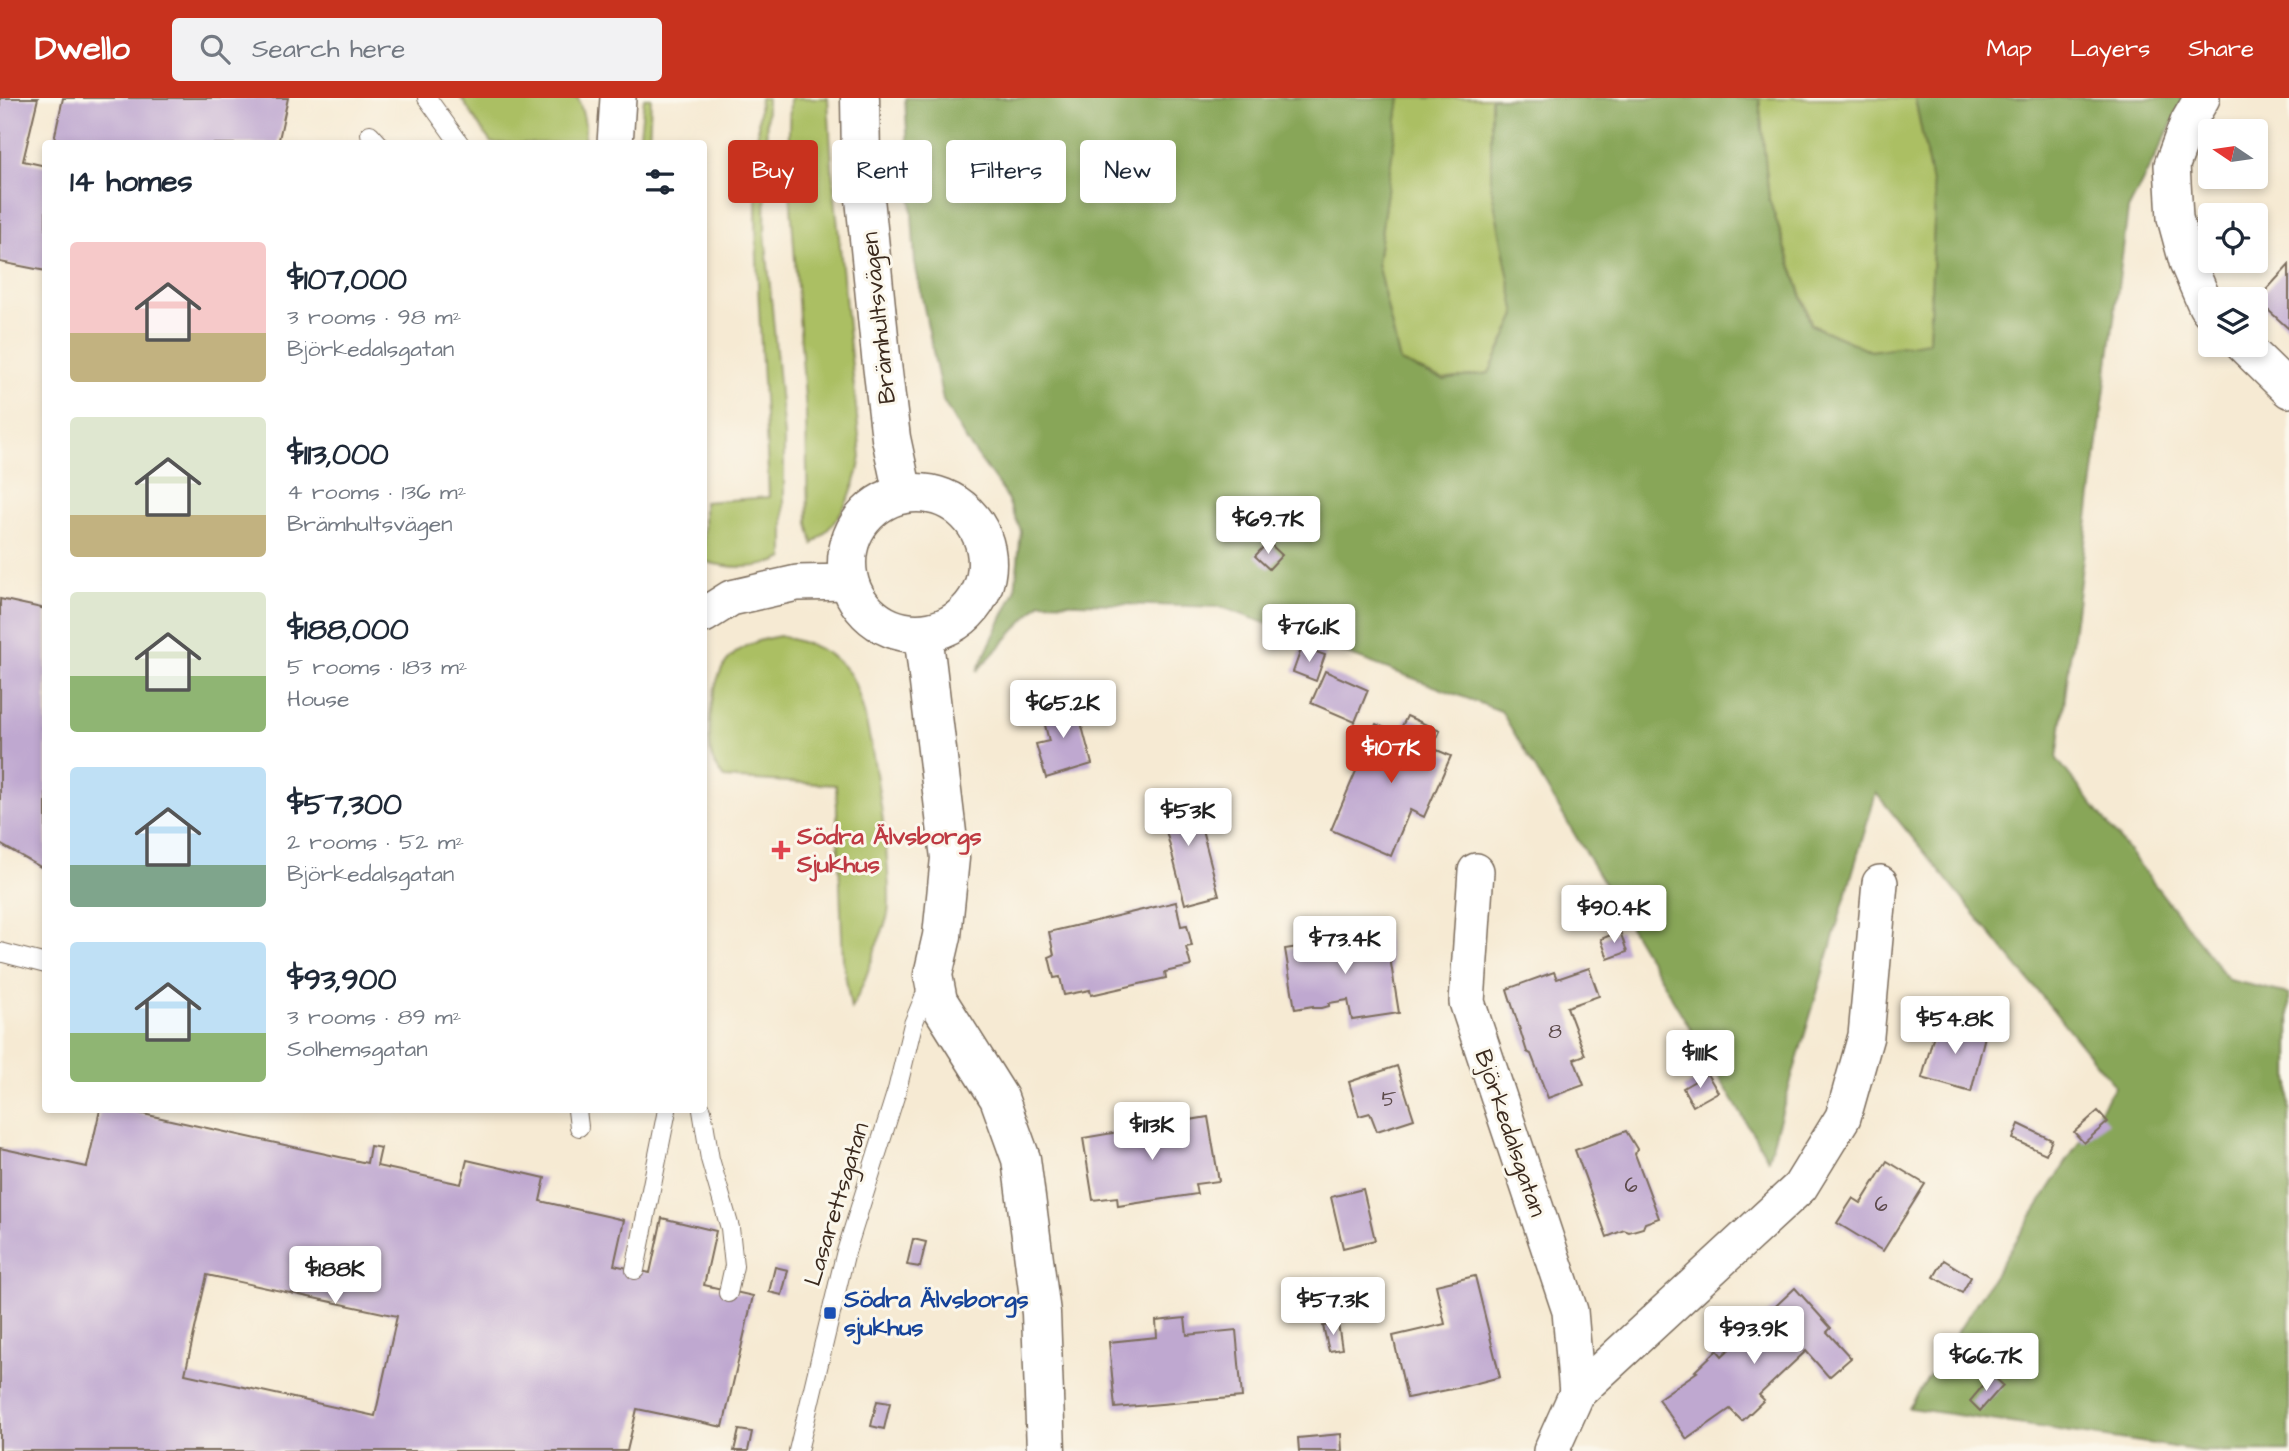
<!DOCTYPE html>
<meta charset="utf-8">
<style>
:root{--surface:#fff;--page:#f2f2f3;--text:#1f2937;--muted:#747a83;--accent:#c8321e}
body{margin:0;font-family:"Architects Daughter",sans-serif;background:var(--page);color:var(--text);height:100vh;display:flex;flex-direction:column;font-size:26px;white-space:nowrap}
*{box-sizing:border-box;margin:0}
p{font-size:23px;color:var(--muted)}
.icon{flex:none;width:38px;height:38px;fill:none;stroke:currentColor;stroke-width:2;stroke-linecap:round;stroke-linejoin:round}
.map{position:relative;flex:1;overflow:hidden}
.sheet{position:absolute;left:42px;top:42px;width:665px;height:973px;display:flex;flex-direction:column;background:var(--surface);border-radius:7px;box-shadow:0 4px 10px #0003}
.sheet>*{flex:none}
.guide{position:absolute;left:728px;top:42px;width:665px;height:63px;display:flex;gap:14px}
.needle{width:46px;rotate:283deg}
.controls{position:absolute;left:2198px;top:21px;display:grid;gap:14px}
.controls a{display:grid;place-items:center;width:70px;height:70px;border-radius:7px;background:var(--surface);box-shadow:0 4px 10px #0003;font-size:35px}
.price{position:absolute;translate:-50% -60px;padding:0 16px;border-radius:7px;background:#fff;color:#222;font-size:23px;line-height:46px;filter:drop-shadow(0 2px 4px #0008)}
.price::after{content:'';position:absolute;left:50%;top:42px;width:21px;height:16px;margin-left:-10px;background:inherit;clip-path:polygon(0 0,100% 0,50% 100%)}
.price.current{background:var(--accent);color:#fff}
ul{padding:0;list-style:none}
li{display:flex;align-items:center;gap:21px;height:175px;padding:0 28px}
li span{display:grid;place-items:center;flex:none;width:196px;height:140px;border-radius:7px;color:#555}
li>.icon{margin-inline-start:auto}
span .icon{width:84px;height:84px;fill:#fffc;stroke-width:1}
li b{font-size:30px}
h2{display:flex;justify-content:space-between;align-items:center;height:84px;padding:0 28px;font-size:30px}
.chip{padding:0 24px;border-radius:7px;background:var(--surface);box-shadow:0 4px 10px #0003;font-size:24px;line-height:63px}
.chip.current{background:var(--accent);color:#fff}
header{display:flex;align-items:center;gap:42px;box-sizing:border-box;height:98px;padding:0 35px;background:var(--accent);color:#fff}
header strong{font-size:33px}
nav{display:flex;gap:38px;margin-inline-start:auto;font-size:24px}
.search{width:490px;height:63px;background:var(--page);display:flex;align-items:center;gap:18px;box-sizing:border-box;padding:0 24px;border-radius:7px;color:var(--muted);font-size:26px}
.map>svg:first-child{display:block}
.green{fill:#abbf63;stroke:#737440;stroke-width:2}
.forest{fill:#88a659;stroke:#62683c;stroke-width:2}
.building{fill:#bfa8d0;fill-rule:evenodd}
.lines{fill:none;stroke-linecap:round;stroke-linejoin:round}
.service-casing{stroke:#7c6d5d;stroke-width:20}
.minor-casing{stroke:#7c6d5d;stroke-width:38}
.tertiary-casing{stroke:#7c6d5d;stroke-width:41}
.service{stroke:#fff;stroke-width:18}
.minor{stroke:#fff;stroke-width:35}
.tertiary{stroke:#fff;stroke-width:38}
.health-dot{fill:#e0444e;stroke:#fbf7ec;stroke-width:2.5}
.transit-dot{fill:#1a4fb4;stroke:#fbf7ec;stroke-width:2.5}
.labels{text-anchor:middle;stroke-width:6;stroke-linejoin:round;paint-order:stroke}
.number-label{font-size:21px;fill:#5c4a4a}
.street-label{font-size:24px;fill:#3b2a1e;stroke:#fbf7ec}
.health-label{font-size:24px;font-weight:bold;fill:#be3a42;stroke:#fbf7ec;text-anchor:start}
.transit-label{font-size:24px;font-weight:bold;fill:#164399;stroke:#fbf7ec;text-anchor:start}
</style>
<header>
<strong>Dwello</strong>
<div class="search"><svg class="icon" aria-label="search" viewBox="0 0 24 24"><circle cx="10" cy="10" r="6"/><path d="M15 15l6 6"/></svg>Search here</div>
<nav><a>Map</a><a>Layers</a><a>Share</a></nav>
</header>
<div class="map">
<svg width="2289" height="1353" viewBox="0 0 2289 1353">
<rect width="100%" height="100%" fill="#fbf7ec"/>
<filter id="ink" filterUnits="userSpaceOnUse"><feTurbulence type="fractalNoise" baseFrequency=".0143" numOctaves="2"/><feDisplacementMap in="SourceGraphic" scale="14" xChannelSelector="R" yChannelSelector="G"/><feConvolveMatrix kernelMatrix="1 2 1 2 8 2 1 2 1" color-interpolation-filters="sRGB"/></filter>
<filter id="wash" filterUnits="userSpaceOnUse"><feTurbulence type="fractalNoise" baseFrequency=".00686" numOctaves="4" result="noise"/><feDisplacementMap in="SourceGraphic" scale="28" xChannelSelector="R" yChannelSelector="G"/><feGaussianBlur stdDeviation="1.57" result="paint"/><feColorMatrix in="noise" values="0 0 0 0 0 0 0 0 0 0 0 0 0 0 0 0 0 1.4 0 .05"/><feComposite in="paint" operator="in"/></filter>
<g filter="url(#wash)">
<rect width="100%" height="100%" fill="#f6ead3"/>
<g class="green">
<path d="M461 0H578C583 16 588 29 583 45H491Z"/>
<path d="M644 0H651L649 45H639Z"/>
<path d="M760 0H767L765 134 784 339V460C760 472 729 471 704 463V404L769 399C764 267 749 132 760 0Z"/>
<path d="M790 0H828L832 69 861 359C855 395 841 422 813 446L808 425 806 315 788 65Z"/>
<path d="M1400 0H1491V88L1516 217 1489 275 1443 282 1400 264 1377 165Z"/>
<path d="M1759 0H1915L1935 100 1929 244 1871 253 1812 227 1769 101Z"/>
<path d="M780 538C807 545 831 551 849 575 870 602 894 779 888 816 886 826 881 837 877 846 870 869 863 890 851 911L843 863 836 687 724 680C719 673 712 665 711 656 707 631 711 578 730 560 744 546 761 541 780 538Z"/>
</g>
<path class="forest" d="M905 0H1400L1377 165 1400 264 1444 282 1489 275 1516 217 1491 88V0H1759L1769 101 1811 227 1871 253 1929 244 1935 100 1915 0H2185L2128 112 2057 661 2229 882 2289 896V1353H2201L1909 1310 2115 988 1876 695 1768 1061 1501 613 1222 509 1041 504 977 573 1015 493 1021 433 1005 396 966 342 943 303 915 165Z"/>
<g id="blocks">
<g class="building">
<path d="M0 0H38L23 63 46 68V173L0 164Z"/>
<path d="M63 0H288L278 46H53Z"/>
<path d="M2289 167V231L2257 202Z"/>
<path d="M1268 444 1282 457 1269 471 1255 458Z"/>
<path d="M0 501 46 511V772L0 746Z"/>
<path d="M1302 549 1325 557 1316 583 1293 574Z"/>
<path d="M1325 573 1368 592 1355 624 1311 605Z"/>
<path d="M1075 602 1092 666 1046 680 1036 646 1049 643 1041 611Z"/>
<path d="M1407 618 1440 633 1432 650 1451 658 1424 719 1410 712 1391 758 1331 732 1376 626 1398 636Z"/>
<path d="M1192 693 1219 797 1185 806 1158 702Z"/>
<path d="M1176 804 1181 828 1187 827 1192 848 1186 849 1191 868 1165 874 1166 880 1091 897 1090 892 1064 897 1060 879 1054 880 1049 859 1054 857 1049 834Z"/>
<path d="M1620 833 1627 854 1608 861 1601 841Z"/>
<path d="M1386 835 1399 915 1352 922 1348 902 1329 905V908L1322 910H1313V908L1295 911 1285 851Z"/>
<path d="M1589 870 1599 898 1567 909 1585 957 1574 961 1584 987 1548 1000 1531 956 1527 954 1507 891 1554 874 1557 881Z"/>
<path d="M1966 924 1987 930 1971 994 1922 980 1937 925 1963 932Z"/>
<path d="M1397 968 1414 1021 1377 1033 1370 1015 1359 1018 1349 984Z"/>
<path d="M1707 976 1718 994 1693 1008 1683 990Z"/>
<path d="M100 1012H125L367 1065 370 1048 381 1050 377 1068 461 1086 467 1062 545 1080 540 1103 624 1122 614 1167 650 1175 662 1120 716 1133 704 1187 753 1198 723 1329 637 1311 627 1353H0V1050L87 1069ZM207 1177 397 1218 375 1318 185 1276Z"/>
<path d="M2098 1013 2108 1024 2084 1045 2074 1034Z"/>
<path d="M1208 1019 1219 1083 1195 1086 1197 1096 1118 1108 1117 1099 1093 1102 1083 1040Z"/>
<path d="M2019 1026 2052 1042 2046 1056 2013 1041Z"/>
<path d="M1626 1033 1637 1051 1635 1056 1659 1120 1645 1125 1643 1130 1629 1134 1624 1132 1607 1139 1575 1052Z"/>
<path d="M1887 1063 1925 1086 1883 1153 1837 1125 1853 1100 1861 1105Z"/>
<path d="M1363 1091 1375 1142 1343 1150 1331 1099Z"/>
<path d="M913 1141 926 1144 920 1169 907 1167Z"/>
<path d="M1944 1162 1971 1179 1962 1195 1934 1179Z"/>
<path d="M775 1169 788 1172 782 1197 769 1194Z"/>
<path d="M1475 1178 1500 1279 1462 1289 1407 1300 1393 1238 1445 1226 1436 1187Z"/>
<path d="M1795 1190 1831 1230 1827 1234 1851 1260 1829 1279 1806 1253 1759 1297 1764 1302 1742 1323 1730 1311 1687 1341 1658 1301 1697 1274 1695 1273 1717 1252 1722 1258Z"/>
<path d="M1185 1220 1187 1237 1236 1232 1242 1299 1115 1310 1109 1244 1157 1239 1156 1223Z"/>
<path d="M1338 1226 1342 1251 1329 1253 1323 1228Z"/>
<path d="M1992 1277 2003 1287 1980 1313 1970 1303Z"/>
<path d="M877 1303 890 1305 884 1331 871 1328Z"/>
<path d="M739 1332 752 1334 748 1353H734Z"/>
<path d="M1341 1336 1342 1353H1299L1298 1340Z"/>
</g>
</g>
</g>
<g filter="url(#ink)">
<use href="#blocks" fill-opacity="0" stroke="#7c6d5d" stroke-width="2"/>
<g class="lines">
<defs>
<g id="service">
<path d="M427 0 460 46"/>
<path d="M370 36 379 46"/>
<path d="M0 854 46 866"/>
<path d="M577 1012 579 1029"/>
<path d="M702 1012 710 1061 730 1130 734 1168 728 1195"/>
<path d="M635 1172 667 1012"/>
<path d="M798 1353 845 1157 897 992 913 926 929 887"/>
</g>
<g id="minor">
<path d="M2202 0 2188 24 2172 67 2175 120 2187 164 2206 208 2210 213"/>
<path d="M615 46 618 0"/>
<path d="M2243 247 2289 292"/>
<path d="M704 517 731 500 797 485 850 484"/>
<path d="M1476 773 1467 904 1570 1213 1577 1295"/>
<path d="M1551 1353 1577 1295 1800 1089 1843 1019 1866 938 1880 785"/>
</g>
<g id="tertiary">
<path d="M860 0 861 61 881 258 891 340 903 396"/>
<circle cx="917" cy="465" r="70"/>
<path d="M923 535 950 760 942 838 933 877 938 903 999 1000 1021 1061 1041 1215 1046 1353"/>
</g>
</defs>
<use href="#service" class="service-casing"/>
<use href="#minor" class="minor-casing"/>
<use href="#tertiary" class="tertiary-casing"/>
<use href="#service" class="service"/>
<use href="#minor" class="minor"/>
<use href="#tertiary" class="tertiary"/>
</g>
</g>
<path class="health-dot" d="M777.5 741.5h7v7h7v7h-7v7h-7v-7h-7v-7h7z"/>
<rect class="transit-dot" x="823" y="1208" width="14" height="14" rx="3.5"/>
<g class="labels">
<g class="number-label">
<text x="1555" y="940">8</text>
<text x="1389" y="1008">5</text>
<text x="1631" y="1094">6</text>
<text x="1881" y="1113">6</text>
</g>
<g class="street-label">
<text transform="translate(878 220) rotate(-96)" y="8">Brämhultsvägen</text>
<text transform="translate(1511 1035) rotate(71)" y="8">Björkedalsgatan</text>
<text transform="translate(836 1106) rotate(-73)" y="8">Lasarettsgatan</text>
</g>
<g class="health-label">
<text x="797" y="746">Södra Älvsborgs<tspan x="797" dy="28">Sjukhus</tspan></text>
</g>
<g class="transit-label">
<text x="844" y="1209">Södra Älvsborgs<tspan x="844" dy="28">sjukhus</tspan></text>
</g>
</g>
</svg>
<div class="controls">
<a><svg class="needle" viewBox="-14 -14 28 28"><path d="M0-13l5 13h-10z" fill="#e53935"/><path d="M0 13l5-13h-10z" fill="#747a83"/></svg></a>
<a><svg class="icon" aria-label="locate" viewBox="0 0 24 24"><circle cx="12" cy="12" r="6"/><path d="M12 2v4M12 18v4M2 12h4M18 12h4"/></svg></a>
<a><svg class="icon" aria-label="layers" viewBox="0 0 24 24"><path d="M12 4l9 5-9 5-9-5zM3 14l9 5 9-5"/></svg></a>
</div>
<b class="price" style="left:1268px;top:458px">$69.7K</b>
<b class="price" style="left:1309px;top:566px">$76.1K</b>
<b class="price" style="left:1063px;top:642px">$65.2K</b>
<b class="price current" style="left:1391px;top:687px">$107K</b>
<b class="price" style="left:1188px;top:750px">$53K</b>
<b class="price" style="left:1614px;top:847px">$90.4K</b>
<b class="price" style="left:1345px;top:878px">$73.4K</b>
<b class="price" style="left:1955px;top:958px">$54.8K</b>
<b class="price" style="left:1700px;top:992px">$111K</b>
<b class="price" style="left:1152px;top:1064px">$113K</b>
<b class="price" style="left:335px;top:1208px">$188K</b>
<b class="price" style="left:1333px;top:1239px">$57.3K</b>
<b class="price" style="left:1754px;top:1268px">$93.9K</b>
<b class="price" style="left:1986px;top:1295px">$66.7K</b>
<div class="guide">
<a class="chip current">Buy</a>
<a class="chip">Rent</a>
<a class="chip">Filters</a>
<a class="chip">New</a>
</div>
<section class="sheet">
<h2>14 homes<svg class="icon" aria-label="filters" viewBox="0 0 24 24"><path d="M4 7h16M4 17h16"/><circle cx="9" cy="7" r="2"/><circle cx="15" cy="17" r="2"/></svg></h2>
<ul>
<li><span style="background:linear-gradient(#f6c9c9 65%,#c2b280 0)"><svg class="icon" aria-label="home" viewBox="0 0 24 24"><path d="M3 11l9-7 9 7M6 9v11h12V9"/></svg></span><div><b>$107,000</b><p>3 rooms · 98 m²</p><p>Björkedalsgatan</p></div></li>
<li><span style="background:linear-gradient(#dfe7d0 70%,#c2b280 0)"><svg class="icon" aria-label="home" viewBox="0 0 24 24"><path d="M3 11l9-7 9 7M6 9v11h12V9"/></svg></span><div><b>$113,000</b><p>4 rooms · 136 m²</p><p>Brämhultsvägen</p></div></li>
<li><span style="background:linear-gradient(#dfe7d0 60%,#8fb573 0)"><svg class="icon" aria-label="home" viewBox="0 0 24 24"><path d="M3 11l9-7 9 7M6 9v11h12V9"/></svg></span><div><b>$188,000</b><p>5 rooms · 183 m²</p><p>House</p></div></li>
<li><span style="background:linear-gradient(#bfe0f5 70%,#7fa58c 0)"><svg class="icon" aria-label="home" viewBox="0 0 24 24"><path d="M3 11l9-7 9 7M6 9v11h12V9"/></svg></span><div><b>$57,300</b><p>2 rooms · 52 m²</p><p>Björkedalsgatan</p></div></li>
<li><span style="background:linear-gradient(#bfe0f5 65%,#8fb573 0)"><svg class="icon" aria-label="home" viewBox="0 0 24 24"><path d="M3 11l9-7 9 7M6 9v11h12V9"/></svg></span><div><b>$93,900</b><p>3 rooms · 89 m²</p><p>Solhemsgatan</p></div></li>
</ul>
</section>
</div>
